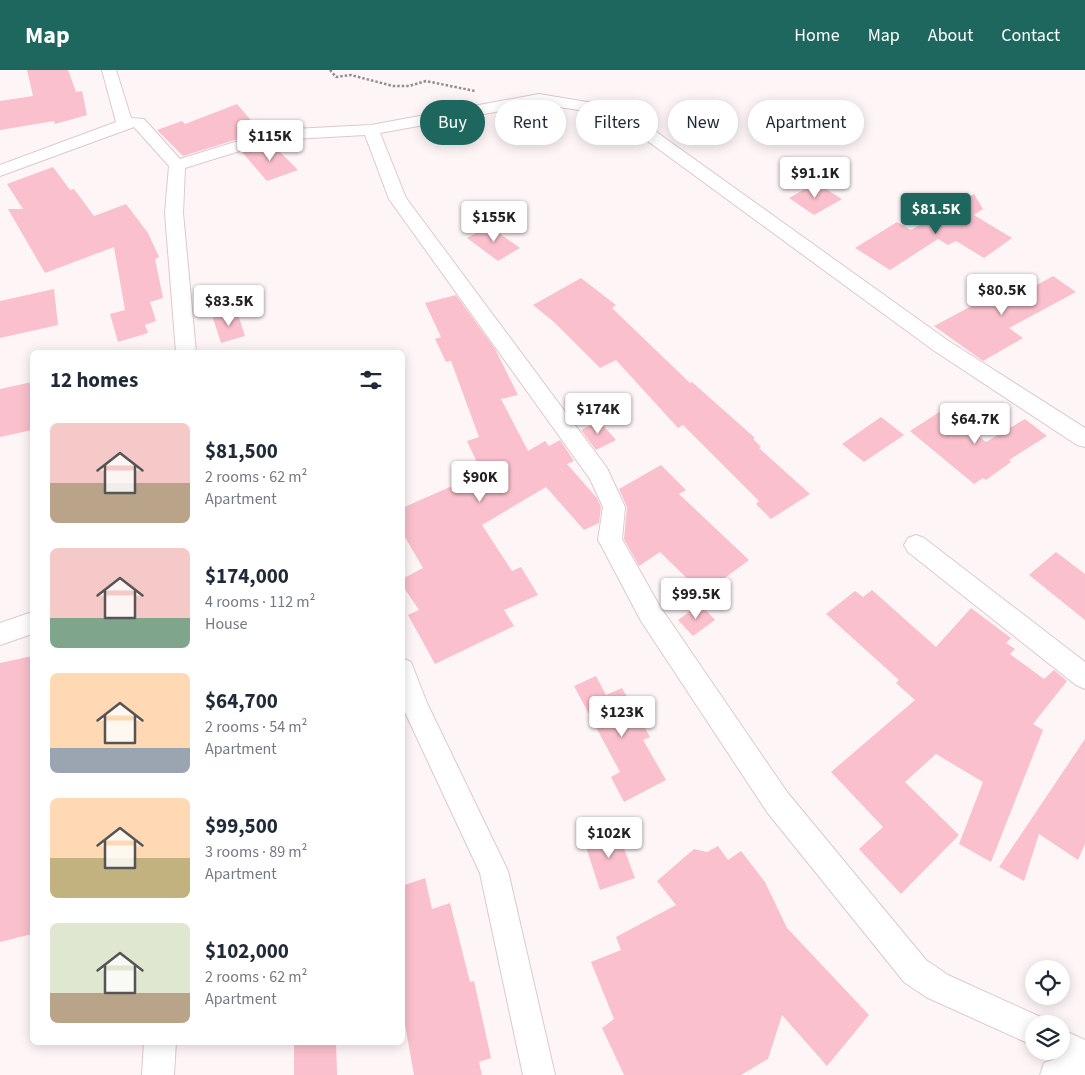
<!DOCTYPE html>
<meta charset="utf-8">
<style>
:root{--surface:#fff;--page:#f6f6f7;--text:#1f2937;--muted:#747a83;--accent:#1e675e}
body{margin:0;font-family:"Source Sans 3",sans-serif;background:var(--page);color:var(--text);height:100vh;display:flex;flex-direction:column;font-size:19px;white-space:nowrap}
*{box-sizing:border-box;margin:0}
p{font-size:16px;color:var(--muted)}
.icon{flex:none;width:28px;height:28px;fill:none;stroke:currentColor;stroke-width:2;stroke-linecap:round;stroke-linejoin:round}
.map{position:relative;flex:1;overflow:hidden}
.side{position:absolute;left:30px;top:280px;width:375px;height:695px;display:flex;flex-direction:column;background:var(--surface);border-radius:8px;box-shadow:0 2px 12px #0003}
.side>*{flex:none}
.guide{position:absolute;left:420px;top:30px;width:475px;height:45px;display:flex;gap:10px}
.buttons{position:absolute;left:1025px;top:890px;display:grid;gap:10px}
.buttons a{display:grid;place-items:center;width:45px;height:45px;border-radius:50%;background:var(--surface);box-shadow:0 2px 12px #0003;font-size:25px}
.price{position:absolute;translate:-50% -42px;padding:0 11px;border-radius:5px;background:#fff;color:#222;font-size:16px;line-height:32px;filter:drop-shadow(0 1px 2px #0008)}
.price::after{content:'';position:absolute;left:50%;top:30px;width:15px;height:11px;margin-left:-8px;background:inherit;clip-path:polygon(0 0,100% 0,50% 100%)}
.price.active{background:var(--accent);color:#fff}
ul{padding:0;list-style:none}
li{display:flex;align-items:center;gap:15px;height:125px;padding:0 20px}
li span{display:grid;place-items:center;flex:none;width:140px;height:100px;border-radius:8px;color:#555}
li>.icon{margin-inline-start:auto}
span .icon{width:60px;height:60px;fill:#fffc;stroke-width:1}
li b{font-size:21px}
h2{display:flex;justify-content:space-between;align-items:center;height:60px;padding:0 20px;font-size:21px}
.pill{padding:0 18px;border-radius:22px;background:var(--surface);box-shadow:0 2px 12px #0003;font-size:18px;line-height:45px}
.pill.active{background:var(--accent);color:#fff}
header{display:flex;align-items:center;gap:30px;box-sizing:border-box;height:70px;padding:0 25px;background:var(--accent);color:#fff}
header strong{font-size:24px}
nav{display:flex;gap:28px;margin-inline-start:auto;font-size:18px}
.map>svg:first-child{display:block}
.building{fill:#fac0cd}
.lines{fill:none;stroke-linecap:round;stroke-linejoin:round}
.street-casing{stroke:#dec8cd;stroke-width:2}
.path{stroke:#948c8e;stroke-width:2.5;stroke-dasharray:2.5 2;stroke-linecap:butt}
.street{fill:#fff;fill-rule:evenodd}
</style>
<header>
<strong>Map</strong>
<nav><a>Home</a><a>Map</a><a>About</a><a>Contact</a></nav>
</header>
<div class="map">
<svg width="1085" height="1005" viewBox="0 0 1085 1005">
<rect width="100%" height="100%" fill="#fef5f7"/>
<g class="building">
<path d="M27 0H68L76 22 82 21 87 45 55 54 54 51 0 60V31L33 26Z"/>
<path d="M237 34 261 62 183 86 157 60 182 51 185 54Z"/>
<path d="M271 73 298 100 267 111 242 82Z"/>
<path d="M53 97 70 120 74 119 94 146 126 134 148 163 159 187 155 189 163 228 150 232 156 251 145 255 148 263 118 272 110 244 125 240 114 177 45 203 8 139H23L7 114Z"/>
<path d="M816 113 842 129 814 145 789 128Z"/>
<path d="M974 124 983 139 974 145 1012 168 984 188 956 171 948 175 938 169 890 200 855 178 897 152 911 160Z"/>
<path d="M489 156 520 178 498 191 467 168Z"/>
<path d="M1053 206 1076 222 1009 258 1023 268 983 291 934 256 1024 208 1035 216Z"/>
<path d="M581 208 616 235 612 238 690 313 692 312 755 368 753 369 761 377 759 378 810 424 771 449 756 434 759 431 683 355 678 358 616 290 600 298 554 252 533 235Z"/>
<path d="M54 219 58 255 0 268V231Z"/>
<path d="M456 225 495 279 518 325 501 329 528 381 545 371 549 376 560 370 574 391 567 394 597 428 601 437 599 453 584 460 546 417 482 455 512 501 521 497 538 525 504 540 514 556 435 594 408 545 419 540 402 515V509L423 498 402 462V438L482 403 467 371 479 367 451 291 446 292 435 269 441 267 425 233Z"/>
<path d="M237 241 245 266 221 273 213 248Z"/>
<path d="M32 312V360L0 367V319Z"/>
<path d="M944 339 986 372 1025 349 1047 366 1009 390 1011 392 986 410 983 408 974 414 910 361Z"/>
<path d="M881 347 904 365 864 392 842 374Z"/>
<path d="M599 351 616 370 596 380 581 360Z"/>
<path d="M661 395 686 420 679 424 749 490 703 524 660 482 639 496 624 469 627 437 619 419Z"/>
<path d="M1056 482 1085 504V550L1029 505Z"/>
<path d="M872 520 936 577 971 538 1011 568 1006 573 1015 579 1010 584 1044 609 1054 600 1067 611 1033 654 1043 660 991 792 959 774 983 712 936 684 905 712 959 765 901 824 859 779 883 757 831 702 915 630 896 613 899 610 826 544 855 521 863 527Z"/>
<path d="M700 534 715 550 693 566 678 550Z"/>
<path d="M32 586V864L0 872V593Z"/>
<path d="M596 606 606 625 622 618 650 667 643 670 666 710 624 732 611 707 620 702 574 616Z"/>
<path d="M1085 669V774L1078 790 1039 764 1024 811 999 797Z"/>
<path d="M616 757 635 808 600 820 583 768Z"/>
<path d="M718 776 728 790 741 781 765 812 787 858 869 945 827 996 782 945 768 989 741 1005H624L602 958 614 949 591 892 621 880 616 867 676 835 657 811 694 779 707 782Z"/>
<path d="M425 808 432 839 450 833 470 912 474 911 491 988 479 992 482 1005H414L402 938V816Z"/>
<path d="M294 972H336L337 1005H294Z"/>
</g>
<g class="lines">
<defs>
<g id="street">
<path d="M102 0H116L131 48 144 49 180 89 274 60 371 55 539 24 623 38 947 270 1085 358V377L1077 375 933 280 612 45 539 34 380 63 406 128 607 398 625 437 622 469 659 535 787 722 926 890 948 905 1045 949 1047 954H1034V976L926 927 904 912 767 742 641 551 602 477 598 470 603 437 590 409 389 129 365 65 275 70 185 98 183 143 196 282H176L165 143 169 96 134 57 0 106V95L116 52Z"/>
<path d="M916 465 924 468 1085 592V619L1076 615 908 482 904 475 908 468Z"/>
<path d="M32 542V564L0 575V553Z"/>
<path d="M402 588 411 592 427 633 508 801 555 1005H523L480 803 402 636Z"/>
<path d="M1061 959 1085 970V1005H1040L1044 993 1055 989 1050 986 1048 981H1061Z"/>
<path d="M144 972H176L174 1005H142Z"/>
</g>
</defs>
<use href="#street" class="street-casing"/>
<path class="path" d="M330 0 336 7 351 5 393 16H409L426 11 475 21"/>
<use href="#street" class="street"/>
</g>
</svg>
<div class="buttons">
<a><svg class="icon" aria-label="locate" viewBox="0 0 24 24"><circle cx="12" cy="12" r="6"/><path d="M12 2v4M12 18v4M2 12h4M18 12h4"/></svg></a>
<a><svg class="icon" aria-label="layers" viewBox="0 0 24 24"><path d="M12 4l9 5-9 5-9-5zM3 14l9 5 9-5"/></svg></a>
</div>
<b class="price" style="left:270px;top:92px">$115K</b>
<b class="price" style="left:815px;top:129px">$91.1K</b>
<b class="price active" style="left:936px;top:165px">$81.5K</b>
<b class="price" style="left:494px;top:173px">$155K</b>
<b class="price" style="left:1002px;top:246px">$80.5K</b>
<b class="price" style="left:229px;top:257px">$83.5K</b>
<b class="price" style="left:598px;top:365px">$174K</b>
<b class="price" style="left:975px;top:375px">$64.7K</b>
<b class="price" style="left:480px;top:433px">$90K</b>
<b class="price" style="left:696px;top:550px">$99.5K</b>
<b class="price" style="left:622px;top:668px">$123K</b>
<b class="price" style="left:609px;top:789px">$102K</b>
<div class="guide">
<a class="pill active">Buy</a>
<a class="pill">Rent</a>
<a class="pill">Filters</a>
<a class="pill">New</a>
<a class="pill">Apartment</a>
</div>
<section class="side">
<h2>12 homes<svg class="icon" aria-label="filters" viewBox="0 0 24 24"><path d="M4 7h16M4 17h16"/><circle cx="9" cy="7" r="2"/><circle cx="15" cy="17" r="2"/></svg></h2>
<ul>
<li><span style="background:linear-gradient(#f6c9c9 60%,#b9a48a 0)"><svg class="icon" aria-label="home" viewBox="0 0 24 24"><path d="M3 11l9-7 9 7M6 9v11h12V9"/></svg></span><div><b>$81,500</b><p>2 rooms · 62 m²</p><p>Apartment</p></div></li>
<li><span style="background:linear-gradient(#f6c9c9 70%,#7fa58c 0)"><svg class="icon" aria-label="home" viewBox="0 0 24 24"><path d="M3 11l9-7 9 7M6 9v11h12V9"/></svg></span><div><b>$174,000</b><p>4 rooms · 112 m²</p><p>House</p></div></li>
<li><span style="background:linear-gradient(#ffd9b3 75%,#9aa5b1 0)"><svg class="icon" aria-label="home" viewBox="0 0 24 24"><path d="M3 11l9-7 9 7M6 9v11h12V9"/></svg></span><div><b>$64,700</b><p>2 rooms · 54 m²</p><p>Apartment</p></div></li>
<li><span style="background:linear-gradient(#ffd9b3 60%,#c2b280 0)"><svg class="icon" aria-label="home" viewBox="0 0 24 24"><path d="M3 11l9-7 9 7M6 9v11h12V9"/></svg></span><div><b>$99,500</b><p>3 rooms · 89 m²</p><p>Apartment</p></div></li>
<li><span style="background:linear-gradient(#dfe7d0 70%,#b9a48a 0)"><svg class="icon" aria-label="home" viewBox="0 0 24 24"><path d="M3 11l9-7 9 7M6 9v11h12V9"/></svg></span><div><b>$102,000</b><p>2 rooms · 62 m²</p><p>Apartment</p></div></li>
</ul>
</section>
</div>
